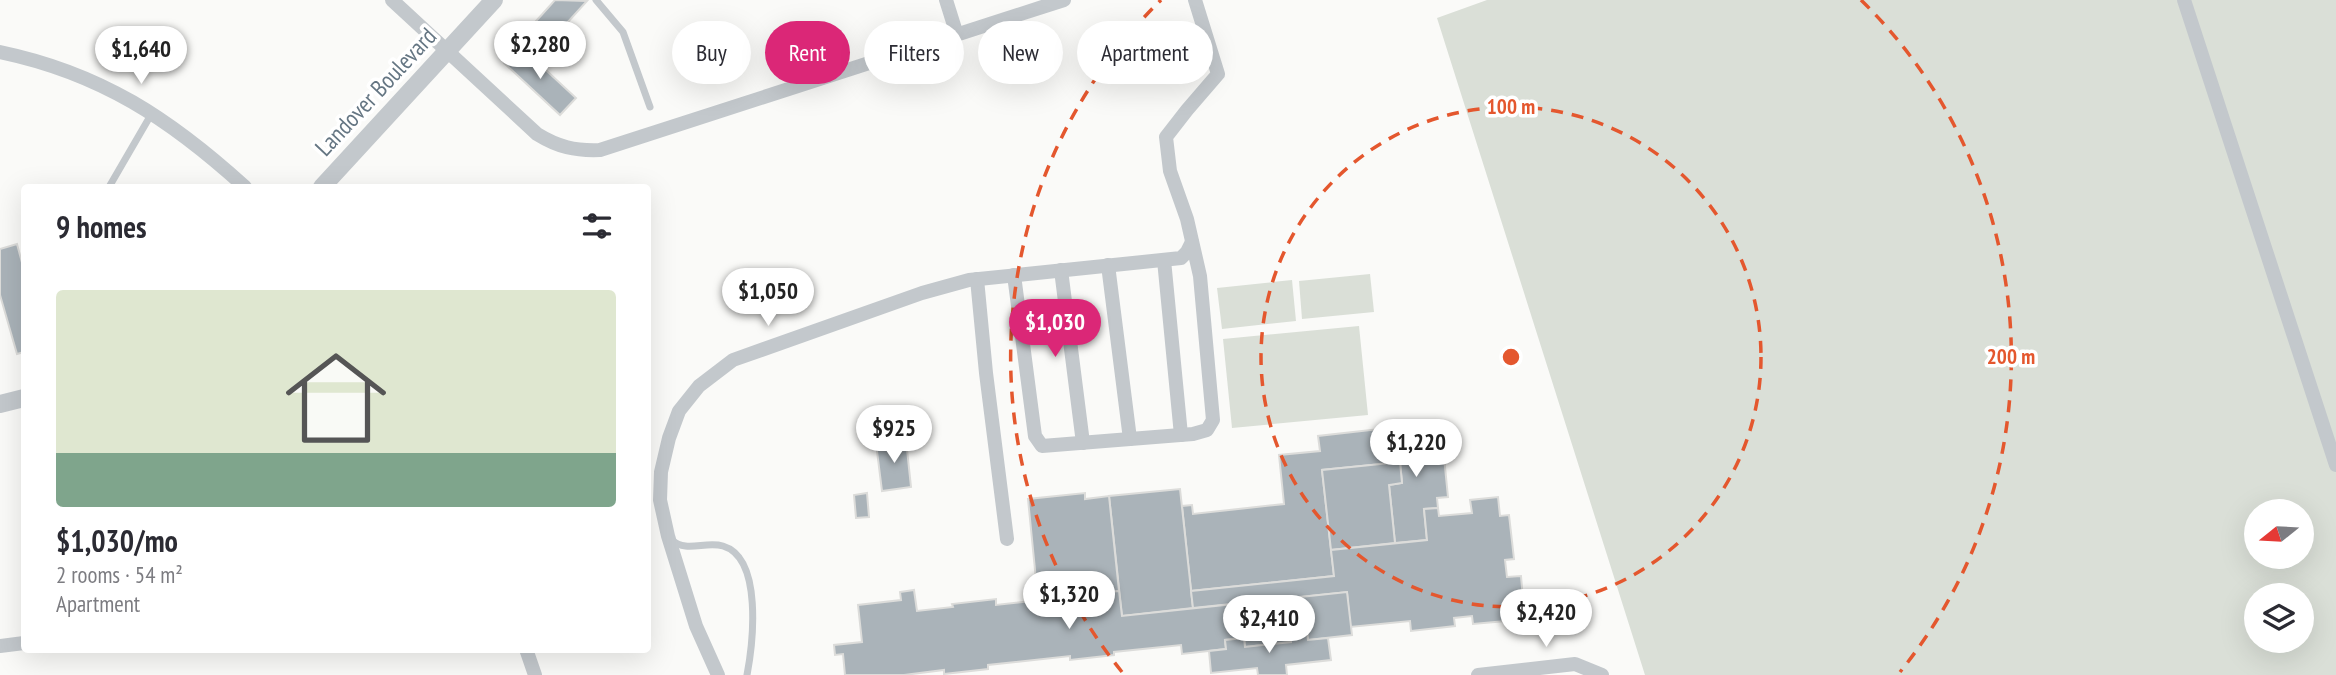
<!DOCTYPE html>
<meta charset="utf-8">
<style>
:root{--surface:#fff;--page:#f7f7f7;--text:#2b2b33;--muted:#7c7c81;--line:#e1e1e2;--accent:#db2777}
body{margin:0;font-family:"PT Sans Narrow",sans-serif;background:var(--page);color:var(--text);height:100vh;display:flex;flex-direction:column;font-size:26px;white-space:nowrap}
*{box-sizing:border-box;margin:0}
p{font-size:23px;color:var(--muted)}
.icon{flex:none;width:38px;height:38px;fill:none;stroke:currentColor;stroke-width:2;stroke-linecap:round;stroke-linejoin:round}
.map{position:relative;flex:1;overflow:hidden}
.sheet{position:absolute;left:21px;top:184px;width:630px;height:469px;display:flex;flex-direction:column;background:var(--surface);border-radius:7px;box-shadow:0 7px 28px #0002}
.sheet>*{flex:none}
.banner{position:absolute;left:672px;top:21px;width:665px;height:63px;display:flex;gap:14px}
.needle{width:46px;rotate:252deg}
.fabs{position:absolute;left:2244px;top:499px;display:grid;gap:14px}
.fabs a{display:grid;place-items:center;width:70px;height:70px;border-radius:50%;background:var(--surface);box-shadow:0 7px 28px #0002;font-size:35px}
.price{position:absolute;translate:-50% -60px;padding:0 16px;border-radius:24px;background:#fff;color:#222;font-size:23px;line-height:46px;filter:drop-shadow(0 2px 4px #0008)}
.price::after{content:'';position:absolute;left:50%;top:42px;width:21px;height:16px;margin-left:-10px;background:inherit;clip-path:polygon(0 0,100% 0,50% 100%)}
.price.selected{background:var(--accent);color:#fff}
ul{padding:0;list-style:none}
li{display:grid;align-content:center;gap:14px;height:371px;padding:0 35px}
li+li{border-top:2px solid var(--line)}
li span{display:grid;place-items:center;height:217px;border-radius:7px;color:#555}
li>.icon{margin-inline-start:auto}
span .icon{width:126px;height:126px;fill:#fffc;stroke-width:1}
li b{font-size:30px}
h2{display:flex;justify-content:space-between;align-items:center;height:84px;padding:0 35px;font-size:30px}
.pill{padding:0 24px;border-radius:32px;background:var(--surface);box-shadow:0 7px 28px #0002;font-size:24px;line-height:63px}
.pill.selected{background:var(--accent);color:#fff}
.map>svg:first-child{display:block}
.green{fill:#dadfd7;fill-rule:evenodd}
.building{fill:#aab3b9;stroke:#dcdcda;stroke-width:2}
.lines{fill:none;stroke-linecap:round;stroke-linejoin:round}
.service{stroke:#c3c8cc;stroke-width:7}
.minor{stroke:#c3c8cc;stroke-width:14}
.tertiary{stroke:#c3c8cc;stroke-width:18}
.ring{fill:none;stroke:#e4572e;stroke-width:3.5;stroke-dasharray:12 9}
.labels{text-anchor:middle;stroke-width:7;stroke-linejoin:round;paint-order:stroke}
.street-label{font-size:24px;fill:#657683;stroke:#fff}
.centre{fill:#e4572e;stroke:#fff;stroke-width:3.5}
.ring-label{font-size:21px;text-anchor:middle;font-weight:bold;fill:#e4572e;stroke:#fff;stroke-width:7;stroke-linejoin:round;paint-order:stroke}
</style>
<div class="map">
<svg width="2336" height="675" viewBox="0 0 2336 675">
<rect width="100%" height="100%" fill="#fafaf8"/>
<g class="green">
<path d="M1487 0H2336V675H1645L1437 18ZM2256 511H2301V556H2256ZM2256 595H2301V640H2256Z"/>
<path d="M1370 274 1374 312 1302 319 1299 281Z"/>
<path d="M1292 280 1296 321 1222 329 1217 288Z"/>
<path d="M1359 326 1368 415 1232 428 1223 339Z"/>
</g>
<g class="building">
<path d="M555 0 587 1 537 56 519 40Z"/>
<path d="M520 46 576 98 560 115 504 63Z"/>
<path d="M17 244 24 270V352L17 354 0 295V249Z"/>
<path d="M1436 423 1440 457H1444L1448 497 1437 498 1438 508 1424 509 1427 540 1395 543 1389 485 1402 483 1400 462 1392 463 1388 428Z"/>
<path d="M1388 428 1392 463 1322 470 1334 576 1191 591 1182 506 1192 505 1193 514 1284 504 1279 455 1320 451 1318 436Z"/>
<path d="M906 440 911 487 882 491 876 443Z"/>
<path d="M1400 462 1402 483 1389 485 1395 543 1331 550 1322 470Z"/>
<path d="M1180 489 1193 608 1122 616 1109 496Z"/>
<path d="M867 493 869 517 856 518 854 495Z"/>
<path d="M1085 493V499L1109 496 1119 591 1038 600 1028 499Z"/>
<path d="M1498 497 1500 516 1509 515 1514 559 1505 560 1507 577 1521 576 1523 599H1515L1517 620 1473 624 1472 616 1454 618 1455 626 1411 631 1410 621 1350 627 1347 592 1193 608 1191 591 1334 576 1331 550 1427 540 1424 509 1438 508 1439 516 1472 513 1470 500Z"/>
<path d="M914 590 917 611 953 607 952 604 996 599V605L1119 591 1122 616 1347 592 1352 635 1308 640 1307 632 1290 634 1291 642 1245 647 1244 638 1225 640 1226 649 1182 654 1181 645 1114 652V655L1070 660V656L988 665V669L944 674V670L904 675H845L843 654 835 655 834 645 862 642 858 605 901 600 900 592Z"/>
<path d="M1307 632 1308 640 1328 638 1331 660 1286 665 1287 675H1258L1257 668 1211 673 1209 651 1226 649 1225 640 1244 638 1245 647 1291 642 1290 634Z"/>
</g>
<g class="lines">
<g class="service">
<path d="M596 0 623 32 650 107"/>
<path d="M109 187 152 113"/>
<path d="M672 540C686 553 705 541 723 546 763 558 753 643 747 675"/>
</g>
<g class="minor">
<path d="M392 0 537 134C558 147 575 151 600 150L1064 0"/>
<path d="M946 0 957 35"/>
<path d="M2184 0 2336 465"/>
<path d="M0 52C101 73 170 119 245 187"/>
<path d="M1164 260 1181 435"/>
<path d="M1108 265 1130 439"/>
<path d="M1061 270 1083 443"/>
<path d="M1014 275 1035 436 1042 446 1193 434 1207 430 1213 420 1200 276 1187 219 1170 171 1166 137 1187 110 1218 74 1195 0"/>
<path d="M977 279 986 373 1007 539"/>
<path d="M0 646 24 643"/>
<path d="M526 649 535 675"/>
<path d="M718 675 696 626 668 536 660 500 661 472 669 438 679 411 699 386 733 360 922 293 969 280 1181 258 1187 252 1192 242"/>
<path d="M1478 675 1575 664 1602 675"/>
</g>
<g class="tertiary">
<path d="M322 187 494 0"/>
<path d="M0 404 24 398"/>
</g>
</g>
<g class="ring">
<circle cx="1511" cy="357" r="250"/>
<path d="M1122 672A500 500 0 0 1 1161 0M1861 0A500 500 0 0 1 1900 672"/>
</g>
<g class="labels">
<g class="street-label">
<text transform="translate(376 92) rotate(-47)" y="8">Landover Boulevard</text>
</g>
</g>
<circle cx="1511" cy="357" r="10" class="centre"/>
<g class="ring-label">
<text x="1511" y="114">100 m</text>
<text x="2011" y="364">200 m</text>
</g>
</svg>
<div class="fabs">
<a><svg class="needle" viewBox="-14 -14 28 28"><path d="M0-13l5 13h-10z" fill="#e53935"/><path d="M0 13l5-13h-10z" fill="#7c7c81"/></svg></a>
<a><svg class="icon" aria-label="layers" viewBox="0 0 24 24"><path d="M12 4l9 5-9 5-9-5zM3 14l9 5 9-5"/></svg></a>
</div>
<b class="price" style="left:540px;top:81px">$2,280</b>
<b class="price" style="left:141px;top:86px">$1,640</b>
<b class="price" style="left:768px;top:328px">$1,050</b>
<b class="price selected" style="left:1055px;top:359px">$1,030</b>
<b class="price" style="left:894px;top:465px">$925</b>
<b class="price" style="left:1416px;top:479px">$1,220</b>
<b class="price" style="left:1069px;top:631px">$1,320</b>
<b class="price" style="left:1546px;top:649px">$2,420</b>
<b class="price" style="left:1269px;top:655px">$2,410</b>
<div class="banner">
<a class="pill">Buy</a>
<a class="pill selected">Rent</a>
<a class="pill">Filters</a>
<a class="pill">New</a>
<a class="pill">Apartment</a>
</div>
<section class="sheet">
<h2>9 homes<svg class="icon" aria-label="filters" viewBox="0 0 24 24"><path d="M4 7h16M4 17h16"/><circle cx="9" cy="7" r="2"/><circle cx="15" cy="17" r="2"/></svg></h2>
<ul>
<li><span style="background:linear-gradient(#dfe7d0 75%,#7fa58c 0)"><svg class="icon" aria-label="home" viewBox="0 0 24 24"><path d="M3 11l9-7 9 7M6 9v11h12V9"/></svg></span><div><b>$1,030/mo</b><p>2 rooms · 54 m²</p><p>Apartment</p></div></li>
</ul>
</section>
</div>
